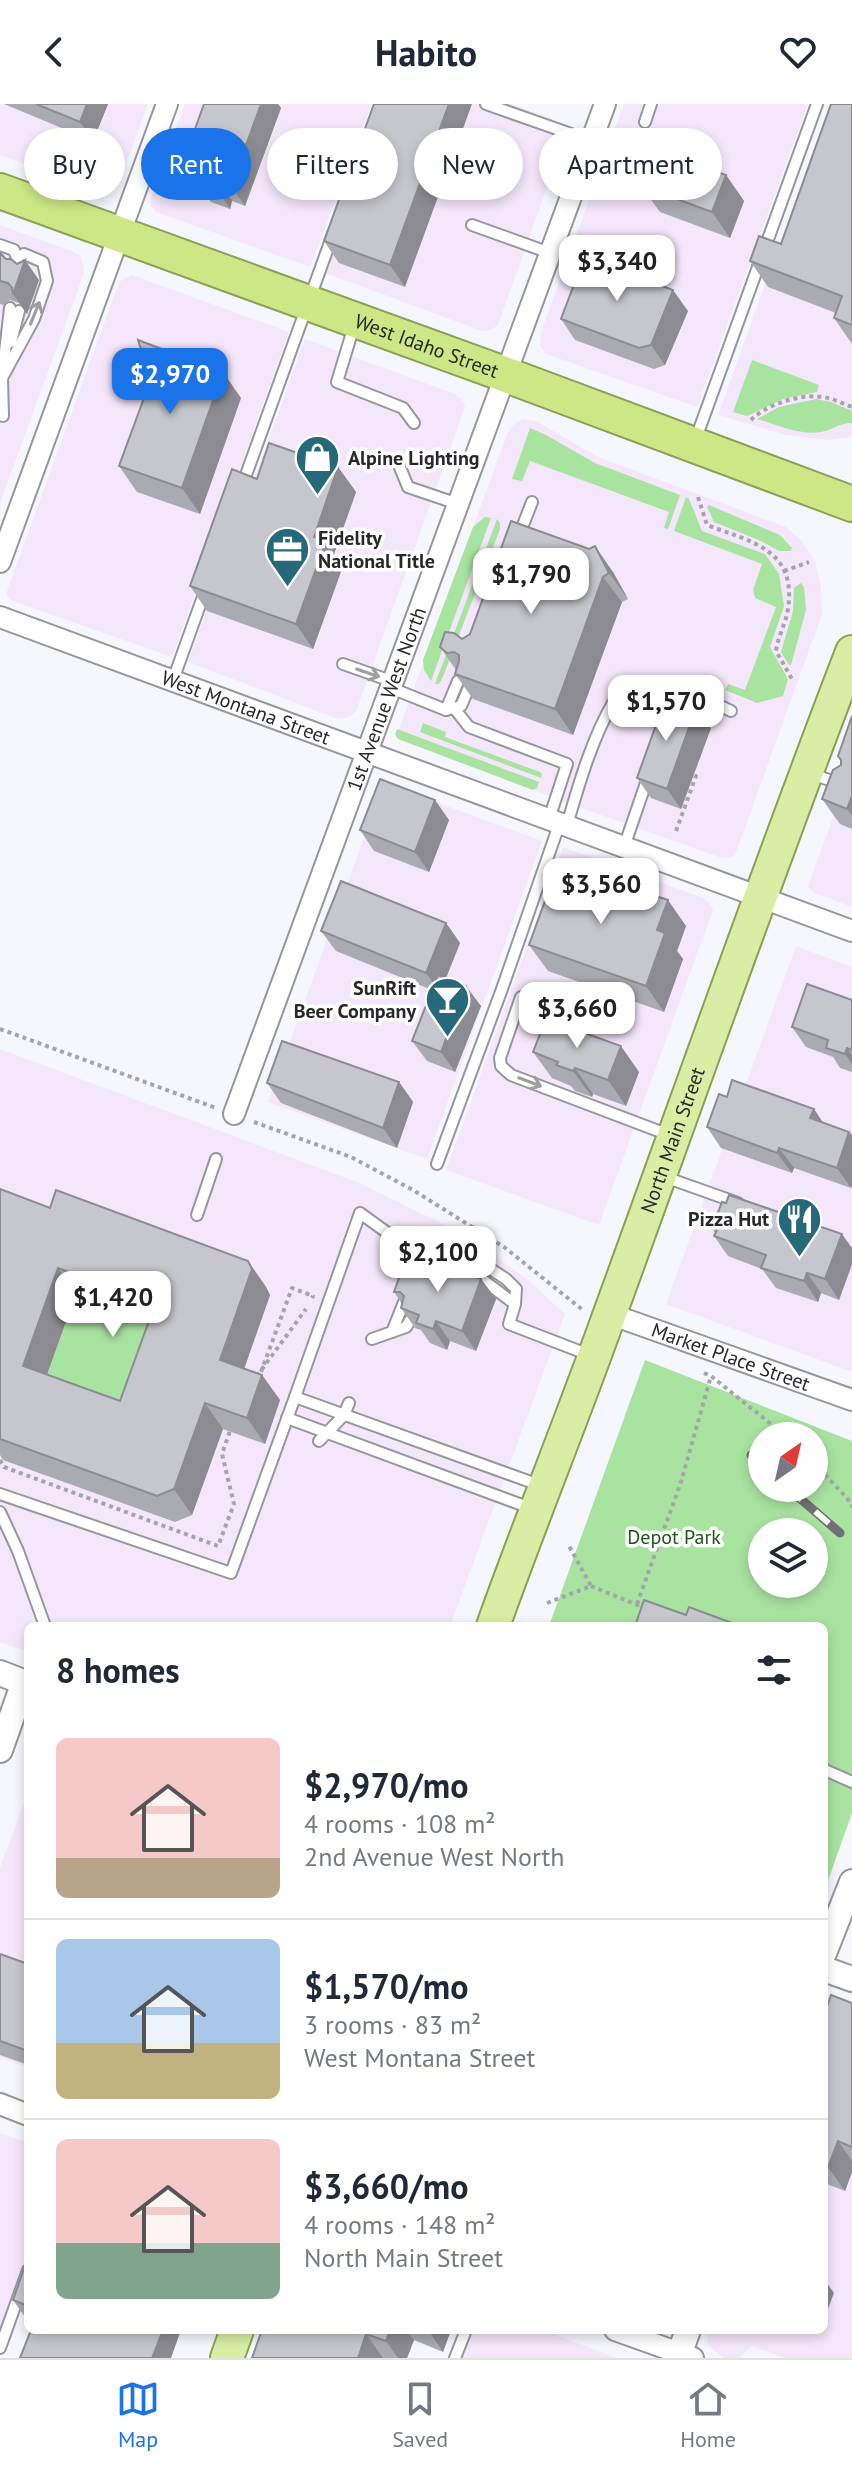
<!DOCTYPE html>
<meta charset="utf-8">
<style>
:root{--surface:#fff;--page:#f2f2f3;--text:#1f2937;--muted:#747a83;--line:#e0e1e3;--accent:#1a73e8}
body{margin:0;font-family:"PT Sans",sans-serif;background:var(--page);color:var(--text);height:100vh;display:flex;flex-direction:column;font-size:30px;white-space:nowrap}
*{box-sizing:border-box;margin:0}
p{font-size:26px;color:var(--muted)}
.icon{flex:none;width:44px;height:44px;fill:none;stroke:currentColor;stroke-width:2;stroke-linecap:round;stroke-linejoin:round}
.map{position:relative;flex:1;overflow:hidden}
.side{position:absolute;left:24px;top:1518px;width:804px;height:712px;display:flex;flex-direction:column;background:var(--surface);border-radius:12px;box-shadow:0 4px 12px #0003}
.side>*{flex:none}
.top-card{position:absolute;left:24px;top:24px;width:804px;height:72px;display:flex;gap:16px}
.needle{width:52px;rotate:34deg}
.controls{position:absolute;left:748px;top:1318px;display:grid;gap:16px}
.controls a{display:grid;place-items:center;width:80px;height:80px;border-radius:50%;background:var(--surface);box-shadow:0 4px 12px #0003;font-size:40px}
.price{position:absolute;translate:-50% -68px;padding:0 18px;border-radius:16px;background:#fff;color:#222;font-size:26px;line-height:52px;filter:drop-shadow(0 2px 4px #0008)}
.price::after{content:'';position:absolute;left:50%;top:48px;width:24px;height:18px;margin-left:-12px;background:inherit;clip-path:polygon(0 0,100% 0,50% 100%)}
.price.on{background:var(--accent);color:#fff}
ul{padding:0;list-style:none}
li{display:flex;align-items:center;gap:24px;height:200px;padding:0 32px}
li+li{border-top:2px solid var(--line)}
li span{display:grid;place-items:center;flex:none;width:224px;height:160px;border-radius:12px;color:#555}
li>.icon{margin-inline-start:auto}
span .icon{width:96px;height:96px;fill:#fffc;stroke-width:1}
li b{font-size:34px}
h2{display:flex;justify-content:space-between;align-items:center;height:96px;padding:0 32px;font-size:34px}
.tag{padding:0 28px;border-radius:36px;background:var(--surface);box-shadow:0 4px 12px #0003;font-size:28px;line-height:72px}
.tag.on{background:var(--accent);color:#fff}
header{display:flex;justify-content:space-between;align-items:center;height:104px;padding:0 32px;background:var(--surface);font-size:36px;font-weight:700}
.menu{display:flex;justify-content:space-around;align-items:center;height:112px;border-top:2px solid var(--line);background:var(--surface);font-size:22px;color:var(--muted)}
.menu a{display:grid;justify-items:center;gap:4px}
.menu .on{color:var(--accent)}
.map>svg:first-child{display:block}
.commercial{fill:#f5e7fb}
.green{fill:#a9e3a0;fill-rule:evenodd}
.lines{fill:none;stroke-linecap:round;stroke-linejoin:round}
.service-casing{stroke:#96979e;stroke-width:14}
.minor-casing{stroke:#96979e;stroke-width:24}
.tertiary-casing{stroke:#96979e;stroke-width:28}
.primary-casing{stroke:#8aa153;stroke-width:36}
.trunk-casing{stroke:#8aa153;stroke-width:38}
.path{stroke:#a4a4ab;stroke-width:4;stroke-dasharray:4 4;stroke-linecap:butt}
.service{stroke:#fff;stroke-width:10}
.minor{stroke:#fff;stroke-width:20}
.tertiary{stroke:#fff;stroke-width:24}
.primary{stroke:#d9eea4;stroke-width:32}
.trunk{stroke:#cce886;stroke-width:34}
.rail-casing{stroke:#6f6f74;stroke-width:9}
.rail{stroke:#fff;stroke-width:6;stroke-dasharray:18;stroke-linecap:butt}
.wall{fill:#aaaab2;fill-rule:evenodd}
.shaded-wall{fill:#8b8b91}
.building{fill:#c6c6cf;stroke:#8b8b91;stroke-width:2;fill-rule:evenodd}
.oneway{stroke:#9e9ea0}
.labels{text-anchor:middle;stroke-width:7;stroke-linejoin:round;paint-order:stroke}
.street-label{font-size:20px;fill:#28282b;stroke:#fff}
.poi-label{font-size:20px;font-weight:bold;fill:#28282b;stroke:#fff;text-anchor:start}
.park-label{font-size:20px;fill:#17570f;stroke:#fff}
</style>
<header><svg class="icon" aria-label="back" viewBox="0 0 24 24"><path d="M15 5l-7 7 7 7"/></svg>Habito<svg class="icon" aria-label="heart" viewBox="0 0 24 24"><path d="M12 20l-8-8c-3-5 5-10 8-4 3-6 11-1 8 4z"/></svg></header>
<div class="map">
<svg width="852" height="2254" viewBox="0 0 852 2254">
<rect width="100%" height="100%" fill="#f6f6ff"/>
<g class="commercial">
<path d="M0 0H148L117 83 105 89 0 51Z"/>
<path d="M185 0H372L310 163 156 108 151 102 150 96Z"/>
<path d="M388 0H510L569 21 498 221 491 226 482 227 325 169Z"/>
<path d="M624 0H808L697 303 546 250 540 242 541 228Z"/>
<path d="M830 0H852V333L829 336 786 331 718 311Z"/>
<path d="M0 121 74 148 80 152 84 162 83 172 0 399Z"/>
<path d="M132 171 289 228 172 553 10 496 6 490 119 178Z"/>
<path d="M305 235 455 290 464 298 465 303 357 605 354 610 345 614 338 615 188 558Z"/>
<path d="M523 315 536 317 598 353 786 423 802 437 815 457 821 483 822 510 737 746 732 753 722 754 567 699 396 633 508 328 513 321Z"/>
<path d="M852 661V803L813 788 808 782Z"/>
<path d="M384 679 542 737 427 1055 268 998Z"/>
<path d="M563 743 703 794 709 799 713 806 599 1121 446 1066Z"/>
<path d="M796 842 852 863V1268L666 1200Z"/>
<path d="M0 945 357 1078 437 1117 480 1141 527 1175 565 1210 450 1522H28V1548L0 1538Z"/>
<path d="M28 1688V1964L0 1953V1764Z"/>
<path d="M852 1904V2254H785L752 2242 739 2254H724L708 2242 706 2226H824V1914Z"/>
<path d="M0 2029 28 2039V2149L0 2226Z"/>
<path d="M472 2226H542L617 2254H461Z"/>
</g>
<g class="green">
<path d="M752 256 819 281 817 288 783 295 747 312 733 308Z"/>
<path d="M816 295 831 298 852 307V319C838 319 833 326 821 328 801 332 776 320 757 315L779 303Z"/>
<path d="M530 324 546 331 595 359 680 391 668 425 664 424 669 408 530 357 522 377 512 375Z"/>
<path d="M686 393 689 395 702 427 765 450 779 470 784 502 770 543 788 575 783 592 757 599 725 586 728 580 745 586 776 503 755 494 753 486 762 460 674 427Z"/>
<path d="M709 401 780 431 792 444 791 447H779L761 437 714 418 707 403Z"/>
<path d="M485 413 491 414 431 577 424 566 423 556 473 423Z"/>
<path d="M497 415 500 419V425L442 575 439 580H435Z"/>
<path d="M801 479 804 483 806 506 791 561H789L781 548 793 507 794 484Z"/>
<path d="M423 619 446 628 445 633 540 668 542 670 541 674 420 628Z"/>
<path d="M397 625 539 678 537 684 533 686 398 635 395 630Z"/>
<path d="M76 1190 173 1225 138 1323 41 1287Z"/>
<path d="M645 1256 852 1337V1709L824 1788V1522H549ZM762 1332H814V1384H762ZM762 1428H814V1480H762Z"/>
</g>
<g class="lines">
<defs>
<g id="service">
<path d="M486 0 591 37"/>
<path d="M645 18 651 0"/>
<path d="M590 41 659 67"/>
<path d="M472 121 550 149"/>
<path d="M0 141 14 146 22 168"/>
<path d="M354 222 337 278 403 304 414 319"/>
<path d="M11 238 19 207"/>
<path d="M2 274 34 215 47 177 43 158 24 150"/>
<path d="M3 312 2 274 10 204"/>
<path d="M695 337 817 0"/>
<path d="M399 361 408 383 458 400"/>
<path d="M242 382 333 130"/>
<path d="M518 434 532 398"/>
<path d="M343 560 394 578"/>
<path d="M173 576 205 487"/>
<path d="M391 584 446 606 461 602 470 581"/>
<path d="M706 595 731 607"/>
<path d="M454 604 469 623 567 660 549 715"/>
<path d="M446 606 458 577"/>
<path d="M809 669 852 684"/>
<path d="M567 721C579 680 592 634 614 597 637 591 650 600 663 618V623"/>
<path d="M624 743 648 673"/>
<path d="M521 893 500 954 501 962 511 971 669 1031"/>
<path d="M437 1060 502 885 560 718"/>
<path d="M662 1072 738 1099"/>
<path d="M197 1111 216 1055"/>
<path d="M407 1143 360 1109 295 1293 542 1382"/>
<path d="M419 1164C428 1149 436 1137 454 1141L506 1175 516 1185 515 1200 509 1220 592 1252"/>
<path d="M430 1166C435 1158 442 1152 452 1153L515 1200"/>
<path d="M392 1228 406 1193"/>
<path d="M372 1235 406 1223 411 1215"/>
<path d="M287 1314 533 1405"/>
<path d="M319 1337 344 1311 349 1299"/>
<path d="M0 1390 231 1469 295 1293"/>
<path d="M0 1408 18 1447 45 1522"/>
<path d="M825 1666 852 1678"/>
<path d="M0 2244 28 2166"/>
<path d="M455 2254 466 2226"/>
</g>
<g id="minor">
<path d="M0 458 167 0"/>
<path id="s1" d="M0 513 852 827"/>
<path id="s2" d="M234 1010 605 0"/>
<path id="s3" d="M610 1210 852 1296"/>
<path d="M0 2000 28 2011"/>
<path d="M615 2226 693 2254"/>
</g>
<g id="tertiary">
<path d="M0 1569 28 1580"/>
<path d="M0 1646 24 1578"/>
<path d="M824 1849 852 1778"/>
<path d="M824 1865 852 1875"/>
<path d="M678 2254 688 2226"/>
</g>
<g id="primary">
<path id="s4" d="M493 1522C529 1421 569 1323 605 1223 687 998 766 771 852 548"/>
<path d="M227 2254 237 2226"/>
</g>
<g id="trunk">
<path id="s5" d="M0 87 504 270 852 400"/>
</g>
</defs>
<use href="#service" class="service-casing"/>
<use href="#minor" class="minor-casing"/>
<use href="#tertiary" class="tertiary-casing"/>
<use href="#primary" class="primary-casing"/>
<use href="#trunk" class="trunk-casing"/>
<g class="path">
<path d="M751 316C768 299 805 288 828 294 836 296 844 300 852 303"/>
<path d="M698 393 707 421C751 438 797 445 788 505 786 519 778 532 776 547L792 575"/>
<path d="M784 467 809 458"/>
<path d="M676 727 696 672 694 671"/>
<path d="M0 925 216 1004"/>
<path d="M254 1018 351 1053 413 1086 504 1143 584 1207"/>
<path d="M261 1268 292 1184 313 1192 312 1194"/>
<path d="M704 1269 711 1272 786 1332"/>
<path d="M257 1272 306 1205"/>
<path d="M0 1356 4 1363 218 1442 234 1400 222 1350 231 1324"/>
<path d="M814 1359 847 1394 852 1403"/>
<path d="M591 1482 645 1504"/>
<path d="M547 1499 591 1482 568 1440"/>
<path d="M637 1500 681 1378 711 1272"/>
<path d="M824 1564V1569"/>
</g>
<use href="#service" class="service"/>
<use href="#minor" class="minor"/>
<use href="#tertiary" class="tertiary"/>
<use href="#primary" class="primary"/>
<use href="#trunk" class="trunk"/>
<defs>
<g id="rail">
<path d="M751 1351 762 1361"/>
<path d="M788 1384 840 1429"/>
</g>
</defs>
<use href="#rail" class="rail-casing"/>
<use href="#rail" class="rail"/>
</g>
<g class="wall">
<path d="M4 0H108L93 37Z"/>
<path d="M204 0H278L281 4 245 102 232 97 230 105 211 98 203 87 195 84 181 64Z"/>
<path d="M374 0 405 183 339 159 324 137Z"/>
<path d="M852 0V240L834 214 836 209 768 183 750 157 781 140Z"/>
<path d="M726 71 744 97 730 134 660 108 641 82Z"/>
<path d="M0 147 6 155 39 176 27 210 19 199 10 196 3 201 0 200Z"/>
<path d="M653 179 688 207 665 261 654 265 575 236 561 215Z"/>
<path d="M241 294 200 410 137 388 119 362Z"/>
<path d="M338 363 356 388 334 450 343 462 313 545 207 507 190 482 257 375Z"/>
<path d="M613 468 628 495 622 498 573 631 473 595 455 570 456 566 440 543 462 535Z"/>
<path d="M852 612V725L840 720 822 695 841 661Z"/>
<path d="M711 624 681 705 651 694 637 674Z"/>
<path d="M449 716 429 768 374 747 360 726Z"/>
<path d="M446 819 460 839 446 874 481 902 455 968 427 957 412 937 432 886 336 847 321 827Z"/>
<path d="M686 822 677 847 683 855 664 908 548 867 529 841Z"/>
<path d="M852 896V968L840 964 833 953 806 943 792 923Z"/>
<path d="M533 948 639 968 626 1002 593 990 592 993 575 987 571 982 552 974Z"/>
<path d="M399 978 413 998 397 1044 281 999 267 979Z"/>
<path d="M727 993 814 1005 822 1018 849 1028 852 1031V1081L851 1084 794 1064 792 1069 721 1044 707 1023Z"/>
<path d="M0 1085 50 1104 248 1157 266 1183 270 1191 244 1265 262 1271 280 1296 265 1340 223 1325 192 1411 175 1418 3 1356 0 1351ZM76 1190 149 1217 120 1297 47 1270Z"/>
<path d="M712 1124 852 1144V1160L839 1196 821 1189 818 1198 776 1184 762 1165 728 1152 714 1132 715 1129Z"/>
<path d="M408 1172 481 1175 496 1195 476 1247 450 1237 447 1246 430 1239 421 1226 415 1224 401 1204 402 1200 394 1188Z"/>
<path d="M0 1850 28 1860V1961L0 1951Z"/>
<path d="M852 1899V2068L845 2087 824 2079V1911Z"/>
<path d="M28 2153V2215L25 2213 13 2196Z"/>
<path d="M262 2226H451L443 2248 414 2236 407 2254H252Z"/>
</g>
<g class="shaded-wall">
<path d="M87 0H108L93 37 80 18Z"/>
<path d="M261 0H278L281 4 245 102 231 82Z"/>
<path d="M449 0H472L405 183 390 161Z"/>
<path d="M726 71 744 97 730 134 712 108Z"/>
<path d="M218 77 232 97 230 105 216 84Z"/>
<path d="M25 156 39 176 27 210 13 190Z"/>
<path d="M643 164 657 184 640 174Z"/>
<path d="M673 186 688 207 665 261 651 241Z"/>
<path d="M223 268 241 294 200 410 182 384Z"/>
<path d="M338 363 356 388 334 450 343 462 313 545 296 520 314 433Z"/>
<path d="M595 442 613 468 628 495 609 469Z"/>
<path d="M603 473 622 498 573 631 555 605Z"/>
<path d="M696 604 711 624 681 705 667 685Z"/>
<path d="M852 692V711L847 705Z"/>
<path d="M435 696 449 716 429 768 415 748Z"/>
<path d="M668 796 686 822 677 847 683 855 664 908 646 882 657 826Z"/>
<path d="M446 819 460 839 440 889 426 869Z"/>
<path d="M466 882 481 902 455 968 441 948Z"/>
<path d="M621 942 639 968 626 1002 608 976Z"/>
<path d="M847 944 852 951V960L845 950Z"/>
<path d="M575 964 593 990 592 993 573 967Z"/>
<path d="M399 978 413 998 397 1044 383 1024Z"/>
<path d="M814 1005 828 1026 810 1014Z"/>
<path d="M849 1028 852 1031V1081L851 1084 837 1064Z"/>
<path d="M779 1044 794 1064 792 1069 777 1049Z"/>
<path d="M842 1130 852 1144V1160L839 1196 825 1175Z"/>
<path d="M248 1157 266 1183 270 1191 238 1282 220 1256Z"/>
<path d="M58 1164 76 1190 41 1287 23 1262Z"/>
<path d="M807 1169 821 1189 818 1198 804 1177Z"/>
<path d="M481 1175 496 1195 476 1247 462 1227Z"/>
<path d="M436 1217 450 1237 447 1246 433 1225Z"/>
<path d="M262 1271 280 1296 265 1340 247 1314Z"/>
<path d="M205 1299 223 1325 192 1411 174 1385Z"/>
<path d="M838 2037 852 2057V2068L845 2087 828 2063Z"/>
<path d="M824 2175 834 2189 824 2215Z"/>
<path d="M163 2226H181L171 2254H152Z"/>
<path d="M390 2226H406L414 2236 407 2254H398L386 2237Z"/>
<path d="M428 2226H451L443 2248Z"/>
<path d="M366 2230 383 2254H358Z"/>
</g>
<g class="building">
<path d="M36 0H87L80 18Z"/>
<path d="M204 0H261L231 82 218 77 216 84 197 77 199 70 181 64Z"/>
<path d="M374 0H449L390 161 324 137Z"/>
<path d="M831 0H852V221L834 214 842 192 750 157 759 132 781 140Z"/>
<path d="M655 45 726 71 712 108 641 82Z"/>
<path d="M0 149 6 155H11L17 160 25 156 13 190 12 184 8 179 0 177Z"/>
<path d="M584 154 617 167 621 156 643 164 640 174 673 186 651 241 639 244 561 215Z"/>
<path d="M138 236 223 268 182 384 119 362 151 275Z"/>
<path d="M269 339 338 363 314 433 326 437 296 520 190 482 232 365 257 375Z"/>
<path d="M511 417 589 445 595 442 609 469 603 473 555 605 455 570 459 557V551L454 548 447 549 440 543 445 528 454 529 462 535 470 530Z"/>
<path d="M666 593 696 604 667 685 637 674Z"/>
<path d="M852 612V692L847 705 822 695 833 666 841 661V656L838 652Z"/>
<path d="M380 675 435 696 415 748 360 726Z"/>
<path d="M558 761 645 792 646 789 668 796 657 826 665 829 646 882 529 841Z"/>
<path d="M341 777 446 819 426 869 321 827Z"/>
<path d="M438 871 466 882 441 948 412 937Z"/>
<path d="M807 880 852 896V946L847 944 845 950 826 944 828 936 792 923Z"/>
<path d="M546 915 621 942 608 976 575 964 573 967 556 961 558 958 533 948Z"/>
<path d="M282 937 399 978 383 1024 267 979Z"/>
<path d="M732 976 814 1005 810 1014 849 1028 837 1064 779 1044 777 1049 707 1023 719 990 727 993Z"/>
<path d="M0 1085 50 1104 56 1086 248 1157 252 1165 220 1256 262 1271 247 1314 205 1299 174 1385 157 1392 0 1335ZM58 1164 155 1200 120 1297 23 1262Z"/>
<path d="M729 1091 842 1130 825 1175 807 1169 804 1177 761 1164 766 1151 714 1132 717 1126 712 1124 722 1098 726 1099Z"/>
<path d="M422 1152 481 1175 462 1227 436 1217 433 1225 416 1219 419 1211 401 1204 404 1192 400 1188H394L401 1168 408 1172 413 1170Z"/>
<path d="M644 1496 686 1511 689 1503 740 1522H635Z"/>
<path d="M0 1850 28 1860V1947L0 1937Z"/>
<path d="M831 1891 852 1899V2043L838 2037 828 2063 824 2062V1911Z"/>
<path d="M28 2153V2202L13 2196Z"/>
<path d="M31 2226H163L152 2254H20Z"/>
<path d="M262 2226H390L386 2237 366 2230 358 2254H252Z"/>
</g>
<defs><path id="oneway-shaft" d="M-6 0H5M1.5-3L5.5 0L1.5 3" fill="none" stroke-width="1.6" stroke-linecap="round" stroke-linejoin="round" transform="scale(2)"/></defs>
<g class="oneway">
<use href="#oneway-shaft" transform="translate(35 209) rotate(-68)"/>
<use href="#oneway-shaft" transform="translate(368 569) rotate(19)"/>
<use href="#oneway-shaft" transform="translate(530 978) rotate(21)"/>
</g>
<defs>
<symbol id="shop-pin" viewBox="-11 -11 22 30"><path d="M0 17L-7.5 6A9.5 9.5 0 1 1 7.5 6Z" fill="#26697b" stroke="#fff"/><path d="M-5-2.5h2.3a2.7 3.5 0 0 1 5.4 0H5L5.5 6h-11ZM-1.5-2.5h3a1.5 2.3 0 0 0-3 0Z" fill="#fff"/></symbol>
<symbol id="office-pin" viewBox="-11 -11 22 30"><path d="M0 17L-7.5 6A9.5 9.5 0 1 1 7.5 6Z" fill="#26697b" stroke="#fff"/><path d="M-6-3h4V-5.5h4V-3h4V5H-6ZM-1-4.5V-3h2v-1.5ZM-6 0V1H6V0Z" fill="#fff"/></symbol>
<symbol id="bar-pin" viewBox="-11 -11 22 30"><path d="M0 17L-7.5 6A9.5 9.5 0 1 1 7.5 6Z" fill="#26697b" stroke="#fff"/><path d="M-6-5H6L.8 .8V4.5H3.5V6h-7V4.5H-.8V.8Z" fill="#fff"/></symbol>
<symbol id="restaurant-pin" viewBox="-11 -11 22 30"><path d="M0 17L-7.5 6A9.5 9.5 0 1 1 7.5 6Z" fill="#26697b" stroke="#fff"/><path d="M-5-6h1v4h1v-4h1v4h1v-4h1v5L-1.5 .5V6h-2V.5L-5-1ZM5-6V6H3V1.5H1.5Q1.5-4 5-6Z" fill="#fff"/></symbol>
</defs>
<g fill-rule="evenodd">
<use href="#shop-pin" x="292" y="328" width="51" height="69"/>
<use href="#office-pin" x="262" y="420" width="51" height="69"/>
<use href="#bar-pin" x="422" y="870" width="51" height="69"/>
<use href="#restaurant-pin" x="774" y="1090" width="51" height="69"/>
</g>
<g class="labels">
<g class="street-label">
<text dy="7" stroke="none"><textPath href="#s5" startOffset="454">West Idaho Street</textPath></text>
<text dy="7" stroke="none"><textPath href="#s2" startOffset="442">1st Avenue West North</textPath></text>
<text dy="7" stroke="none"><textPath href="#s1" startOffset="262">West Montana Street</textPath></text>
<text dy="7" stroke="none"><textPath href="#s4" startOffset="518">North Main Street</textPath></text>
<text dy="7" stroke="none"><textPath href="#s3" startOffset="128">Market Place Street</textPath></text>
</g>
<g class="poi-label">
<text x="348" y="361">Alpine Lighting</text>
<text x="318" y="441">Fidelity<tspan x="318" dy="23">National Title</tspan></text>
<text x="416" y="891" text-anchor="end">SunRift<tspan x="416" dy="23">Beer Company</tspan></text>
<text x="769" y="1122" text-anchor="end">Pizza Hut</text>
</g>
<g class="park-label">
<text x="674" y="1440">Depot Park</text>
</g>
</g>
</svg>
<div class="controls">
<a><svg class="needle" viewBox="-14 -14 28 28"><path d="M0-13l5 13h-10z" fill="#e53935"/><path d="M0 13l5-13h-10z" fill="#747a83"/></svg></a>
<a><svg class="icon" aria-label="layers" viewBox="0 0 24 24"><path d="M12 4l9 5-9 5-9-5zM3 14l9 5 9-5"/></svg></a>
</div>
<b class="price" style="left:617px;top:199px">$3,340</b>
<b class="price on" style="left:170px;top:312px">$2,970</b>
<b class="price" style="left:531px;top:512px">$1,790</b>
<b class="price" style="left:666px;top:639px">$1,570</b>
<b class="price" style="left:601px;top:822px">$3,560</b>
<b class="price" style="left:577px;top:946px">$3,660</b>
<b class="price" style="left:438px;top:1190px">$2,100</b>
<b class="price" style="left:113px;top:1235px">$1,420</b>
<div class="top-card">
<a class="tag">Buy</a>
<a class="tag on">Rent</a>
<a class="tag">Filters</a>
<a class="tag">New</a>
<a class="tag">Apartment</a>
</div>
<section class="side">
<h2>8 homes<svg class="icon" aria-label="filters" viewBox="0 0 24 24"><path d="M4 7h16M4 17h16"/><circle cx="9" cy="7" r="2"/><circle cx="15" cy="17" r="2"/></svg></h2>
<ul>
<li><span style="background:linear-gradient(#f6c9c9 75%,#b9a48a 0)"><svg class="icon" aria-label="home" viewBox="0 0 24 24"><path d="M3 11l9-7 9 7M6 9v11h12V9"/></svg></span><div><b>$2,970/mo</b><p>4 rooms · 108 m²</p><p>2nd Avenue West North</p></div></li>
<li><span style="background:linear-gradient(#a9c7e8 65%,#c2b280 0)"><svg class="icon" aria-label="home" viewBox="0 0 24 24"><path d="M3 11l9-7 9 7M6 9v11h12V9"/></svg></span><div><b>$1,570/mo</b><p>3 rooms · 83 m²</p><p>West Montana Street</p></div></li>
<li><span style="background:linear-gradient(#f6c9c9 65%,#7fa58c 0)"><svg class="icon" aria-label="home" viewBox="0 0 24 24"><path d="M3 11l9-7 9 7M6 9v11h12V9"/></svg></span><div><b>$3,660/mo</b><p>4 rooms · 148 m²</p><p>North Main Street</p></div></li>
</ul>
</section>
</div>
<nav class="menu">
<a class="on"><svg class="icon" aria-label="map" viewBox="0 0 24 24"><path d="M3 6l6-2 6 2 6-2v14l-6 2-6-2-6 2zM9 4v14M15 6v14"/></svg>Map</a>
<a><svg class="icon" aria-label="saved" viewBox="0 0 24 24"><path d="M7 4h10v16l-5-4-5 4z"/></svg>Saved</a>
<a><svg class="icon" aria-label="home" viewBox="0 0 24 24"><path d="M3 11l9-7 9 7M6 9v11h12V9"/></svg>Home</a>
</nav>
